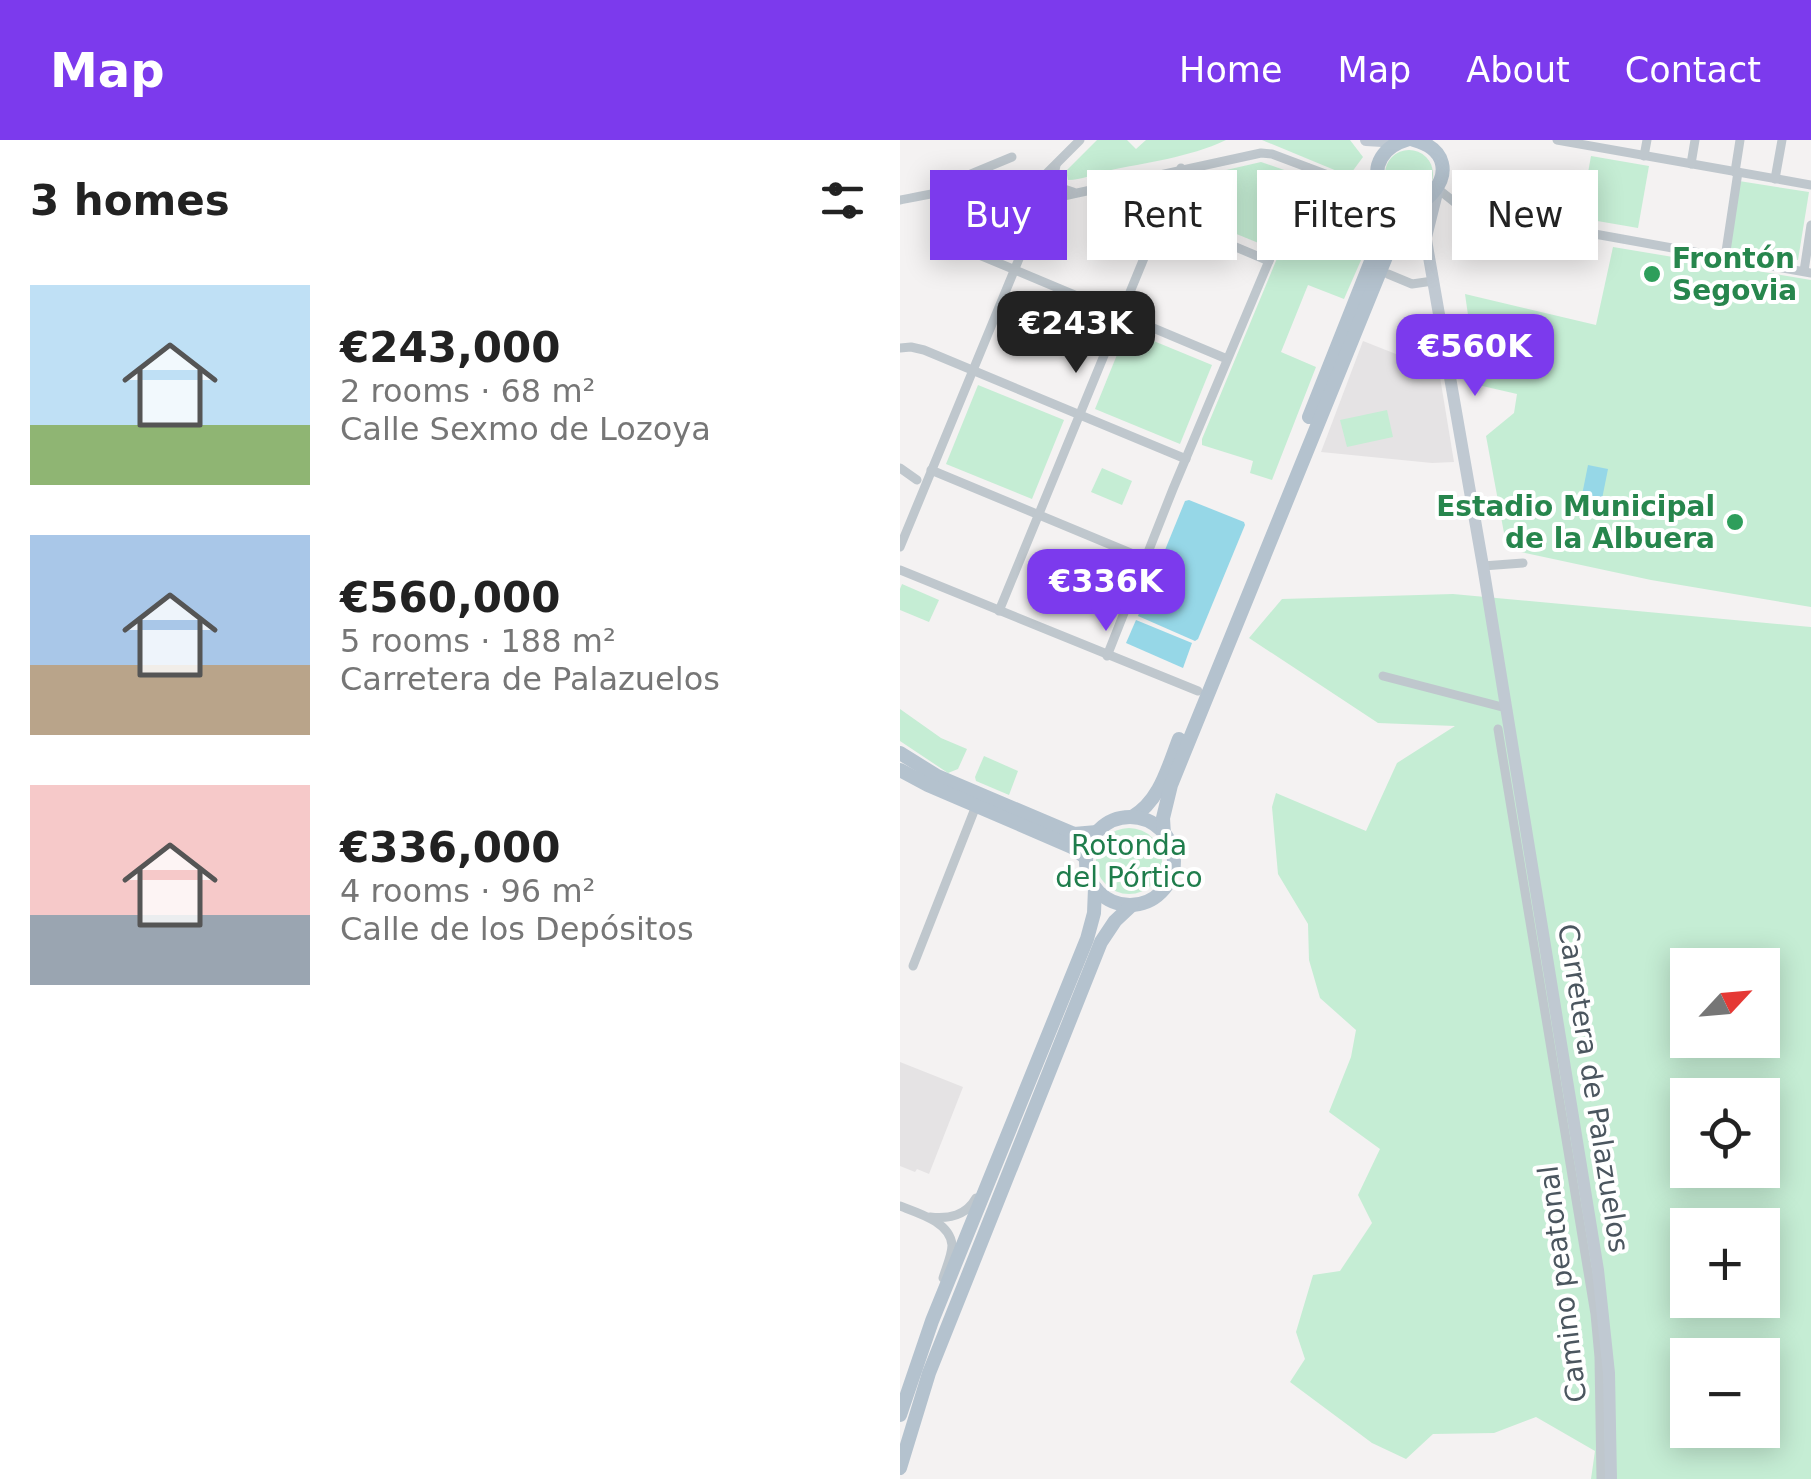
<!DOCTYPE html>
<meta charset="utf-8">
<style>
:root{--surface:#fff;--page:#f6f6f6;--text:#222;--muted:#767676;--accent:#7c3aed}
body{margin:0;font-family:"DejaVu Sans",sans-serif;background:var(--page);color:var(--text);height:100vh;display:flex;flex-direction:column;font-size:38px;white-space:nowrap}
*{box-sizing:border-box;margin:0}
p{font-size:32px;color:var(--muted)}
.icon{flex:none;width:55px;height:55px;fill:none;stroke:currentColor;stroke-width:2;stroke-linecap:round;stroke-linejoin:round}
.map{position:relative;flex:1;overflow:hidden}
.side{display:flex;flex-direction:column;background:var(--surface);width:900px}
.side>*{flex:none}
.banner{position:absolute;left:30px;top:30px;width:730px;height:90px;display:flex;gap:20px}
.needle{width:65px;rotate:64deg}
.controls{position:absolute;left:770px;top:808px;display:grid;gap:20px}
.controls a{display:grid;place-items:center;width:110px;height:110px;border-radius:0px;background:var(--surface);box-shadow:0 5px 25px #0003;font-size:50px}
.price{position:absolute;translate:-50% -85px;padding:0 22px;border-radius:20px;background:var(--accent);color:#fff;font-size:32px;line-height:65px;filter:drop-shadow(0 2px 5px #0008)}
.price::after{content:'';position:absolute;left:50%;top:60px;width:30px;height:22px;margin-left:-15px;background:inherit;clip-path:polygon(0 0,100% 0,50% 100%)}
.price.active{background:#222;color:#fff}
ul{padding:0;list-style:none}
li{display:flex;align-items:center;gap:30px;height:250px;padding:0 30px}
li span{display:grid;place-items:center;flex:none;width:280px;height:200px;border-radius:0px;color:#555}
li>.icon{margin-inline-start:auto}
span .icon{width:120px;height:120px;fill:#fffc;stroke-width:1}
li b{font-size:42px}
h2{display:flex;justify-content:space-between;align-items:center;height:120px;padding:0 30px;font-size:42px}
.pill{padding:0 35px;border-radius:0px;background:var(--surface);box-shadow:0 5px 25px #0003;font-size:35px;line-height:90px}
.pill.active{background:var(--accent);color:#fff}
header{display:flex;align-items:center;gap:60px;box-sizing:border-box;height:140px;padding:0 50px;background:var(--accent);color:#fff}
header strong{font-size:48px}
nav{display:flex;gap:55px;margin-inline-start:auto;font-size:35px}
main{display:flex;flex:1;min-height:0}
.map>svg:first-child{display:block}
.education{fill:#e5e3e4}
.green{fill:#c5edd4;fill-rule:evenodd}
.water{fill:#96d7e7}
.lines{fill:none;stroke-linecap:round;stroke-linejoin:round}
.street{stroke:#bfc7cd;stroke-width:9}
.secondary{stroke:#c0c9d2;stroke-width:12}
.primary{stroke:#b4c2ce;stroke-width:14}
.leisure-dot{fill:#2e9e5b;stroke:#fff;stroke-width:4}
.labels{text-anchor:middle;stroke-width:8;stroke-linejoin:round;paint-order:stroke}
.leisure-label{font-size:28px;font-weight:bold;fill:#27864d;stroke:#fff;text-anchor:start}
.park-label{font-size:28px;fill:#1f7d4c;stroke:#fff}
.street-label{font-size:28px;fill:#4b565f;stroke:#fff}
</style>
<header>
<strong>Map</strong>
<nav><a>Home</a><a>Map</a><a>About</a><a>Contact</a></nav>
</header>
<main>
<section class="side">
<h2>3 homes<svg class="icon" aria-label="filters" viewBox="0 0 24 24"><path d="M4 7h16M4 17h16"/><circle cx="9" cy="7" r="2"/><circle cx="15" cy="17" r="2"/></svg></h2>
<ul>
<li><span style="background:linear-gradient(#bfe0f5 70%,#8fb573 0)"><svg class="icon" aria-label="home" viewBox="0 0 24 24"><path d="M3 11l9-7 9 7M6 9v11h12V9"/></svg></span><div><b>€243,000</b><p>2 rooms · 68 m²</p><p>Calle Sexmo de Lozoya</p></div></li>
<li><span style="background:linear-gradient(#a9c7e8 65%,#b9a48a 0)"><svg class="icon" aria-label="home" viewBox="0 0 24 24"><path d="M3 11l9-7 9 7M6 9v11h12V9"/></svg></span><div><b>€560,000</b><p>5 rooms · 188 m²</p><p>Carretera de Palazuelos</p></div></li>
<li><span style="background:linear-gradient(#f6c9c9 65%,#9aa5b1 0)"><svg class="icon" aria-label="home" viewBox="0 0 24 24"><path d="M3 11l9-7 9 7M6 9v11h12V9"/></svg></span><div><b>€336,000</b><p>4 rooms · 96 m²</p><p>Calle de los Depósitos</p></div></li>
</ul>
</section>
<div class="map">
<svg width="911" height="1339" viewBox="0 0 911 1339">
<rect width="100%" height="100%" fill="#f4f2f2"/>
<g class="education">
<path d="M463 201 539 231 554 322 532 323 421 312Z"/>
<path d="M0 922 63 947 29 1034 17 1029 15 1032 0 1026Z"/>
</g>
<g class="green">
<path d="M197 0H227L236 9 246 0H326C288 18 247 22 207 31 193 34 182 40 168 40L166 31Z"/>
<path d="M362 0H450L463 17 449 36Z"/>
<circle cx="509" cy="34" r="24"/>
<path d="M691 16 749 26 738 88 680 78Z"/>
<path d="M361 22 390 32 361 104 275 69 287 39Z"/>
<path d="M410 39 470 59 472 95 444 159 408 145 381 212 416 227 372 340 350 333 353 321 302 305V299Z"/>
<path d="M839 41 909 52 898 120 828 108Z"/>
<circle cx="115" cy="65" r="13"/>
<path d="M713 107 911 140V467L751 440 607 409 586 296 614 273 617 254 578 245 565 154 696 185Z"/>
<path d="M227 190 312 225 280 304 195 269Z"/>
<path d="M78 245 164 280 132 359 46 324Z"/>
<path d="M487 270 493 297 447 307 440 280Z"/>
<path d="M202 328 232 341 222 365 191 352Z"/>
<path d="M2 444 39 460 29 482 0 470V449Z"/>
<path d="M553 454 911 487V1339H691L695 1311 636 1277 594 1293 533 1294 506 1319 472 1303 390 1242 405 1219 396 1192 413 1135 440 1131 472 1083 458 1055 480 1009 429 972 451 917 456 890 420 858 409 820 408 784 378 734 372 667 376 653 466 691 497 623 555 586 478 583 349 498 382 459ZM788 825H862V900H788ZM788 955H862V1030H788ZM788 1085H862V1160H788ZM788 1215H862V1290H788Z"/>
<path d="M0 569 41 598 67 609 58 629 48 633 0 601Z"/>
<path d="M84 616 118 631 109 655 76 641 75 637Z"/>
<circle cx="229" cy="721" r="33"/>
</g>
<g class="water">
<path d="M688 325 708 329 700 369 680 365Z"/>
<path d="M289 360 344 382 345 385 298 499 295 501 238 476 285 361Z"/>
<path d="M236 480 292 503 283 528 226 503Z"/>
</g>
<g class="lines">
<g class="street">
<path d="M657 0 911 45"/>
<path d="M744 16 747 0"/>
<path d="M791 24 795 0"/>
<path d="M156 25 154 36 158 47 173 52"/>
<path d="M835 32 840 0"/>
<path d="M250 36 262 43 270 56"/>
<path d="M875 39 882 0"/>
<path d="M105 46C76 66 103 103 131 80"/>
<path d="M44 49 71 34 112 17"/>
<path d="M538 49 558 65 628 82 911 133"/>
<path d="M130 50 180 0"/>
<path d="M51 51C54 77 58 95 77 114L327 219"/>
<path d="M0 60C25 56 116 33 131 52 141 64 133 84 128 97L0 407"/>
<path d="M136 62 361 13 372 14 473 52H484"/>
<path d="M262 76 369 121"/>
<path d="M825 118 838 32"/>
<path d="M904 131 911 85"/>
<path d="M488 134 512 144 533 141"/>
<path d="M0 208 11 207 24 210 286 319"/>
<path d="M0 328 17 340"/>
<path d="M31 330 245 419"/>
<path d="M583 426 623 423"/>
<path d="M0 430 298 551"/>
<path d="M99 471 281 28"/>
<path d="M207 516 273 349 408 28"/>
<path d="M483 536 606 568"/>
<path d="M598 589 695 1174 699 1217 701 1339"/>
<path d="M13 826 76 666"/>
<path d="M0 1066C18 1073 50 1082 52 1105 52 1115 46 1128 43 1138"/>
<path d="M30 1077C49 1079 66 1076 76 1058"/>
</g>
<g class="secondary">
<path d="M466 0 499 2"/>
<path d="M512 65 526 100 583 426 698 1130 709 1233 711 1339"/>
<path d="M526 97 538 49"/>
</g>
<g class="primary">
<path d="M506 0C485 6 470 25 481 47 509 102 583 19 514 0"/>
<path d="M498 89C508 86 517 89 525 97"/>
<path d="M409 277 481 96 486 54"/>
<path d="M0 613 37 636 174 694 197 692"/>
<path d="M0 630 28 645 172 707 186 718"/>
<path d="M232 677C260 661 268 627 279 599"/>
<circle cx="230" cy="721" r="44"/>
<path d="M264 695 263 678 271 645 492 102 512 65"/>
<path d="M0 1275 32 1181 187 799 194 773 195 748"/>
<path d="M0 1328 29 1233 201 802 215 781 232 765"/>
</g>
</g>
<g class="leisure-dot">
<circle cx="752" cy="134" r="10"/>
<circle cx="835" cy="382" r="10"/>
</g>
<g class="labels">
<g class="leisure-label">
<text x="772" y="128">Frontón<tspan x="772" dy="32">Segovia</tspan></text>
<text x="815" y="376" text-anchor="end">Estadio Municipal<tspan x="815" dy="32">de la Albuera</tspan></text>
</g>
<g class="park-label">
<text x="229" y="715">Rotonda<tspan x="229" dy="32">del Pórtico</tspan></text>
</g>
<g class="street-label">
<text transform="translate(694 948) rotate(81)" y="10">Carretera de Palazuelos</text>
<text transform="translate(662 1144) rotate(-97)" y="10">Camino peatonal</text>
</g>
</g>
</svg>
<div class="controls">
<a><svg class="needle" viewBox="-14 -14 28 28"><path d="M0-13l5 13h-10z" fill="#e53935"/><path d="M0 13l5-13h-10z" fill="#767676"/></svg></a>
<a><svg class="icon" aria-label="locate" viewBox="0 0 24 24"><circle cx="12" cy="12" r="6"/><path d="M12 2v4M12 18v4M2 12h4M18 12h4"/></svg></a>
<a>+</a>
<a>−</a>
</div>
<b class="price active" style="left:176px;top:236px">€243K</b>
<b class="price" style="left:575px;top:259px">€560K</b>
<b class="price" style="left:206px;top:494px">€336K</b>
<div class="banner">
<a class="pill active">Buy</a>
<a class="pill">Rent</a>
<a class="pill">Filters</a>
<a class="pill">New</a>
</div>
</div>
</main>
